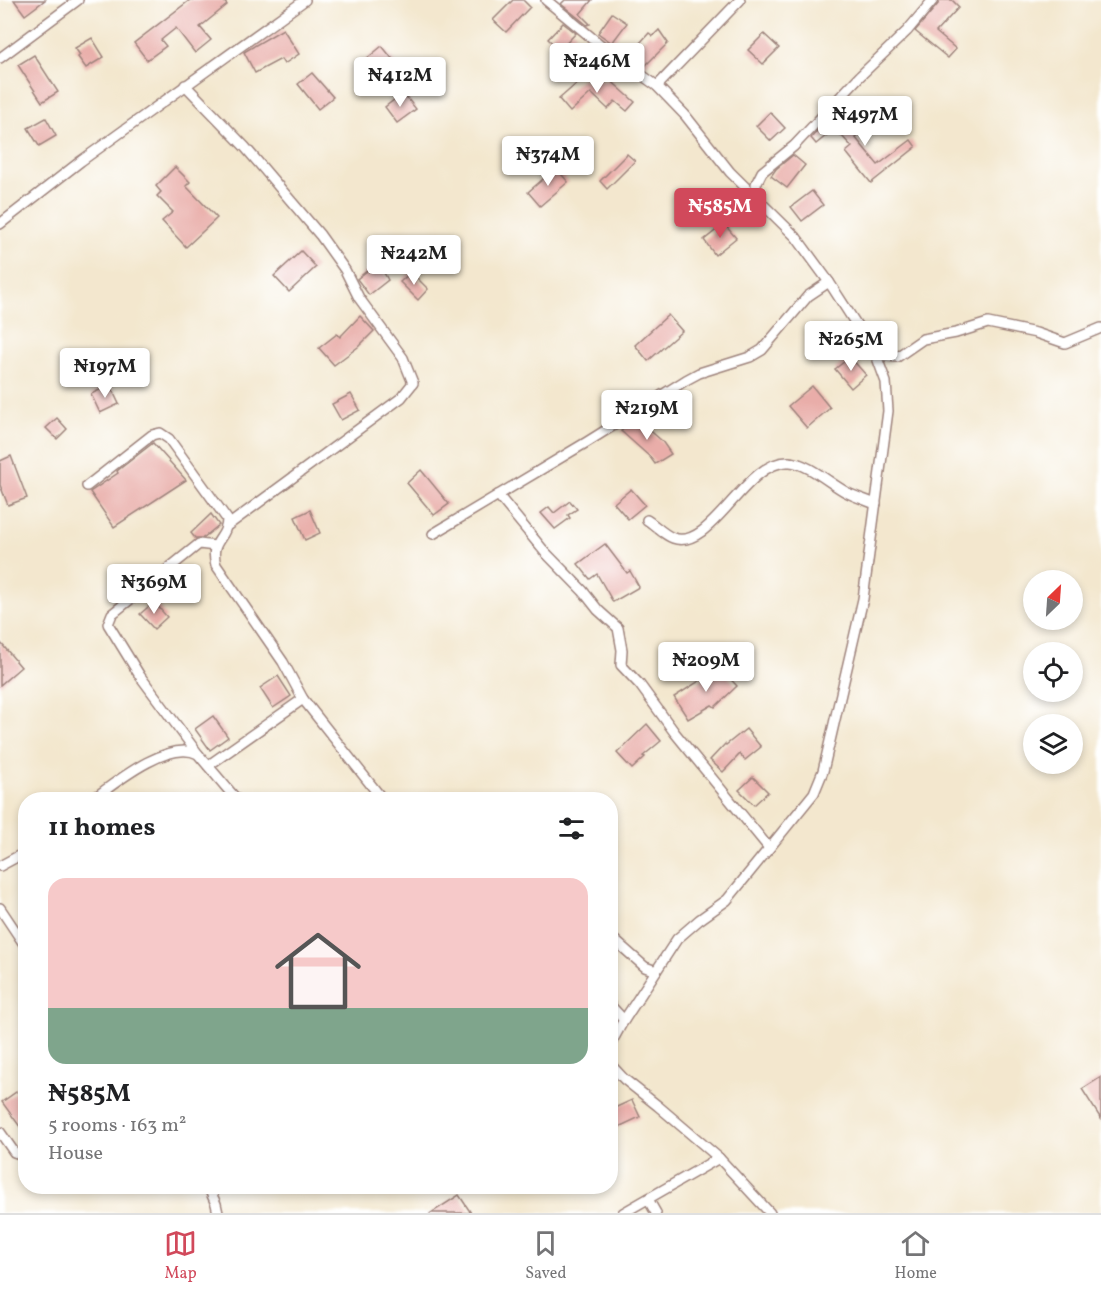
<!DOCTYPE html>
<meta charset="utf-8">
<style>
:root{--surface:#fff;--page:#f6f6f6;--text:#202124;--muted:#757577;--line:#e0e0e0;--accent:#d1495b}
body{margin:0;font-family:Vollkorn,serif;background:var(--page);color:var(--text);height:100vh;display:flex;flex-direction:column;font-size:22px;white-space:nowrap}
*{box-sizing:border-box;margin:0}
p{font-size:20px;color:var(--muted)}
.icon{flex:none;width:33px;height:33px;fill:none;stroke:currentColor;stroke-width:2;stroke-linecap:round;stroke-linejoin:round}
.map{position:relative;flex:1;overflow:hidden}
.side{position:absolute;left:18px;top:792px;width:600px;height:402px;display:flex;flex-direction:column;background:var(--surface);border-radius:24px;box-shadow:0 3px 9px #0003}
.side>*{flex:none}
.needle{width:39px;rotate:25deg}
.fabs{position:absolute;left:1023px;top:570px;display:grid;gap:12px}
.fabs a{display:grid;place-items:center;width:60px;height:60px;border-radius:50%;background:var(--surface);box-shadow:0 3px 9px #0003;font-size:30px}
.price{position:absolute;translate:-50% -51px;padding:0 14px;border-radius:6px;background:#fff;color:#222;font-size:20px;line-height:39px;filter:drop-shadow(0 2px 3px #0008)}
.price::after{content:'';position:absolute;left:50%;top:36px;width:18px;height:14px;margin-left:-9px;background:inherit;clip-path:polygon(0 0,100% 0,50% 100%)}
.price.current{background:var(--accent);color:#fff}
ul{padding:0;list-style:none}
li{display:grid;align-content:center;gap:12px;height:318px;padding:0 30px}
li span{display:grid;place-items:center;height:186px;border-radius:18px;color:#555}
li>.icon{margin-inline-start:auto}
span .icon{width:108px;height:108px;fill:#fffc;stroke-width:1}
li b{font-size:26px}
h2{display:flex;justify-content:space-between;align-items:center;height:72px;padding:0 30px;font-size:26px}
.tabs{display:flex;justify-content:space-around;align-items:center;height:84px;border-top:2px solid var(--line);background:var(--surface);font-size:16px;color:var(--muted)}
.tabs a{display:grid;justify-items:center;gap:3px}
.tabs .current{color:var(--accent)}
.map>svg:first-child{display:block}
.building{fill:#e9ada9}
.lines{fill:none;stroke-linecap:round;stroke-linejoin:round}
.street-casing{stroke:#9e837c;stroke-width:12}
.street{stroke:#fff;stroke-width:9}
</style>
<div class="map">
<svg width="1101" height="1213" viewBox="0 0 1101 1213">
<rect width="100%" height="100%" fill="#fff"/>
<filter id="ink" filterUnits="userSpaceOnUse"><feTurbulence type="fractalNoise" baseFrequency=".0167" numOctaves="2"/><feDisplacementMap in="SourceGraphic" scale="12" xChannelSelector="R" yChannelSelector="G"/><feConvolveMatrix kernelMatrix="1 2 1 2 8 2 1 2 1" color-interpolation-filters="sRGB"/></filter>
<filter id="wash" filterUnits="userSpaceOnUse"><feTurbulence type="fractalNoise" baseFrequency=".008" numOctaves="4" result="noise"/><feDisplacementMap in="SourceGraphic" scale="24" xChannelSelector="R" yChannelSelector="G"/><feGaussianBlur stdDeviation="1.35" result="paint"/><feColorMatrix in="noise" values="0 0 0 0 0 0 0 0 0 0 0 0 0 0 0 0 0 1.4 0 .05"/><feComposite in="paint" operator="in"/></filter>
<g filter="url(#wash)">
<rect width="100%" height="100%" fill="#f3e7ce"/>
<g id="blocks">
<g class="building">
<path d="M14 0H45L25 15Z"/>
<path d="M190 0H223L227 5 200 27 211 40 195 53 176 28 161 40 166 46 147 60 134 43Z"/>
<path d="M513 0H523L530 7 506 32 493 20Z"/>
<path d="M565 0H592L580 14 590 24 587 25 561 4Z"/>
<path d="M940 0H952L959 7 936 32 956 49 948 58 915 31 938 4Z"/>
<path d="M612 13 627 23 612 43 598 33Z"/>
<path d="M563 23 576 33 560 50 548 39Z"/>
<path d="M283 29 299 54 284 64 281 59 255 73 244 52Z"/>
<path d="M659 30 668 43 644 67 630 54 649 33 653 36Z"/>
<path d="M764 34 779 48 763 64 748 50Z"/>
<path d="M92 38 104 57 86 68 78 57 80 55 75 48Z"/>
<path d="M382 46 395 62 378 76 365 60Z"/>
<path d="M34 55 58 92 42 102 18 65Z"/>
<path d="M312 73 333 97 318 109 298 84Z"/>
<path d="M596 74 604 82 608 78 635 102 627 111 615 101 608 109 591 93 570 112 559 99 583 78 588 83Z"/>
<path d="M403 93 416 109 397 123 385 107Z"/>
<path d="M846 107 865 128 855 137 878 165 911 140 916 147 871 183 846 152 852 147 829 122Z"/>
<path d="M770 112 785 128 771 141 756 126Z"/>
<path d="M46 118 56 136 39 146 28 128Z"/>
<path d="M825 122 832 131 816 144 811 138Z"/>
<path d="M627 154 635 161 607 189 600 181Z"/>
<path d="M793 155 805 165 787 188 771 176 776 169Z"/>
<path d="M175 167 190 182 186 186 217 218 186 247 162 221 173 212 157 196 161 192 156 186Z"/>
<path d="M556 168 568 182 540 206 528 192Z"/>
<path d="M812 191 823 205 802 221 791 207Z"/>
<path d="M724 224 736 238 715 255 704 240Z"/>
<path d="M301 251 316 267 289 292 274 276Z"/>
<path d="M378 262 388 280 369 295 357 279Z"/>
<path d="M411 272 428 289 418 300 400 282Z"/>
<path d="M668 315 682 331 648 361 635 345Z"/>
<path d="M360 316 374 331 358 347 334 365 319 348 337 334 340 337Z"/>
<path d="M850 357 866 375 851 388 835 369Z"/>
<path d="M110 385 119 404 100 413 91 394Z"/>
<path d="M812 386 830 408 807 428 788 406Z"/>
<path d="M351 394 360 410 341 420 332 404Z"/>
<path d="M57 418 67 429 57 439 46 428Z"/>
<path d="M637 419 662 441 671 454 655 464 650 457 621 431Z"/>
<path d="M153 443 186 480 114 527 90 492 118 473 117 471Z"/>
<path d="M11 456 27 498 8 505 0 485V461Z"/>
<path d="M421 470 449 504 434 515 407 483Z"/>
<path d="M631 489 645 505 628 519 614 503Z"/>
<path d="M570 501 577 509 568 515 570 518 555 529 541 513 549 507 554 513Z"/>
<path d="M310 510 320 533 305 540 295 517Z"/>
<path d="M211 514 219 525 203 538H195L191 533Z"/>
<path d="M605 544 627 573 630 571 639 587 613 602 597 574 590 579 578 564Z"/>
<path d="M154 602 167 617 154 629 140 614Z"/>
<path d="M0 642 21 667 0 685Z"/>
<path d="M717 665 737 686 715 707 712 705 688 719 674 697 701 680Z"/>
<path d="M278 676 291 696 273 708 260 688Z"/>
<path d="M213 716 228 737 210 750 195 729Z"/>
<path d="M647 724 661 741 643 756 645 757 632 769 617 753Z"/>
<path d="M746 729 761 747 745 760 740 754 723 772 710 760 725 744 726 745Z"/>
<path d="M753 777 768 792 754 805 739 790Z"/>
<path d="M1101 1077V1119L1082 1089Z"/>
<path d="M26 1085V1135L2 1102Z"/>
<path d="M632 1100 640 1117 610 1131V1110Z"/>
<path d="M459 1195 471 1213H431Z"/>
</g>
</g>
</g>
<g filter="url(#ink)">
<use href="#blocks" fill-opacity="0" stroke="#9e837c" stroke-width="1.5"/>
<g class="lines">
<defs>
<g id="street">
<path d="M546 0 603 47 657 86 685 115 730 172 796 237 829 282 876 355 886 382 888 411 863 599 823 771 814 793 727 900 699 920 677 939 621 1025 610 1045"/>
<path d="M0 58 78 0"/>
<path d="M185 85 245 147 320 235 345 270 359 298 403 358 413 383 401 398 227 526"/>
<path d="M657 86 740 0"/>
<path d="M757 199 756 184 762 172 794 146 859 77 907 31 933 0"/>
<path d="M0 224 81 161 305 0"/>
<path d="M876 355 897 357 923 339 956 333 988 323 1036 333 1065 343 1101 328"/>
<path d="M87 486 152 435 160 433 169 439 227 519C227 541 209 539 216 565L283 662 303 699 209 765"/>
<path d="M498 495 544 551 583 591 598 610 618 628 622 650 621 665 640 685 675 733 769 848"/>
<path d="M647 520C655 525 664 535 673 538 712 552 746 458 790 462 807 463 831 484 846 492 855 497 866 500 876 504"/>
<path d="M433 534 587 442 686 380 699 373 750 357 762 350 808 296 829 282"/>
<path d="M303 699 383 800"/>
<path d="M198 754 140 676 108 624 112 614 199 544 215 546"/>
<path d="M92 800C116 782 169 739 198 754L237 800"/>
<path d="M0 866 26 852"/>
<path d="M0 908 26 947"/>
<path d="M610 936 645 967 656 971"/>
<path d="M610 1005 624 1020"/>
<path d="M610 1064 624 1079 658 1106 719 1158 770 1213"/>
<path d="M0 1132 14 1152 26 1156"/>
<path d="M208 1186 216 1204 218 1213"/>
<path d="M648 1199 656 1213"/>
<path d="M623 1213 719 1158"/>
</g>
</defs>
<use href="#street" class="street-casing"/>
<use href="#street" class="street"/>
</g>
</g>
</svg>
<div class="fabs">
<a><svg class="needle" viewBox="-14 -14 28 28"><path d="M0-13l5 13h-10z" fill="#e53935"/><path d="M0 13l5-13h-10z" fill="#757577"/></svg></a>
<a><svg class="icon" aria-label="locate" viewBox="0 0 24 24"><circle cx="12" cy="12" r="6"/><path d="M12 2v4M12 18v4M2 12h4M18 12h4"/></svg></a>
<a><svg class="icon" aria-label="layers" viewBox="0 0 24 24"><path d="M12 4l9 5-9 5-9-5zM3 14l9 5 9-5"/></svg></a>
</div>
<b class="price" style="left:597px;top:94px">₦246M</b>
<b class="price" style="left:400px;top:108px">₦412M</b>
<b class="price" style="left:865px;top:147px">₦497M</b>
<b class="price" style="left:548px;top:187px">₦374M</b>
<b class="price current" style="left:720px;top:239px">₦585M</b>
<b class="price" style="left:414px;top:286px">₦242M</b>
<b class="price" style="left:851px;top:372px">₦265M</b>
<b class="price" style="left:105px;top:399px">₦197M</b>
<b class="price" style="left:647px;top:441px">₦219M</b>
<b class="price" style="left:154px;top:615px">₦369M</b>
<b class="price" style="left:706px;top:693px">₦209M</b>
<section class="side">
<h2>11 homes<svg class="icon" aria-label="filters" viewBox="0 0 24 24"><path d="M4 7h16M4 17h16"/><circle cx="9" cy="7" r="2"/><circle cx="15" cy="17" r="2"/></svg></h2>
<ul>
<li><span style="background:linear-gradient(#f6c9c9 70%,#7fa58c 0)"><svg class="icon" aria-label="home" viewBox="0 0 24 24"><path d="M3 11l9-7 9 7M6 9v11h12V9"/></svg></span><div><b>₦585M</b><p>5 rooms · 163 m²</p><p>House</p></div></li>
</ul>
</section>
</div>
<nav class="tabs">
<a class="current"><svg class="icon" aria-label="map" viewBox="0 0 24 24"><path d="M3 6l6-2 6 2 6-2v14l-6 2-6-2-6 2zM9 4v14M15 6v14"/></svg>Map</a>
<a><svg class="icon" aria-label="saved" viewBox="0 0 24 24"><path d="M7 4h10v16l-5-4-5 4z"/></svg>Saved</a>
<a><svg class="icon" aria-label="home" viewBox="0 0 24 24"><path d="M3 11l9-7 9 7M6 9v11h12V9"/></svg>Home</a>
</nav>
